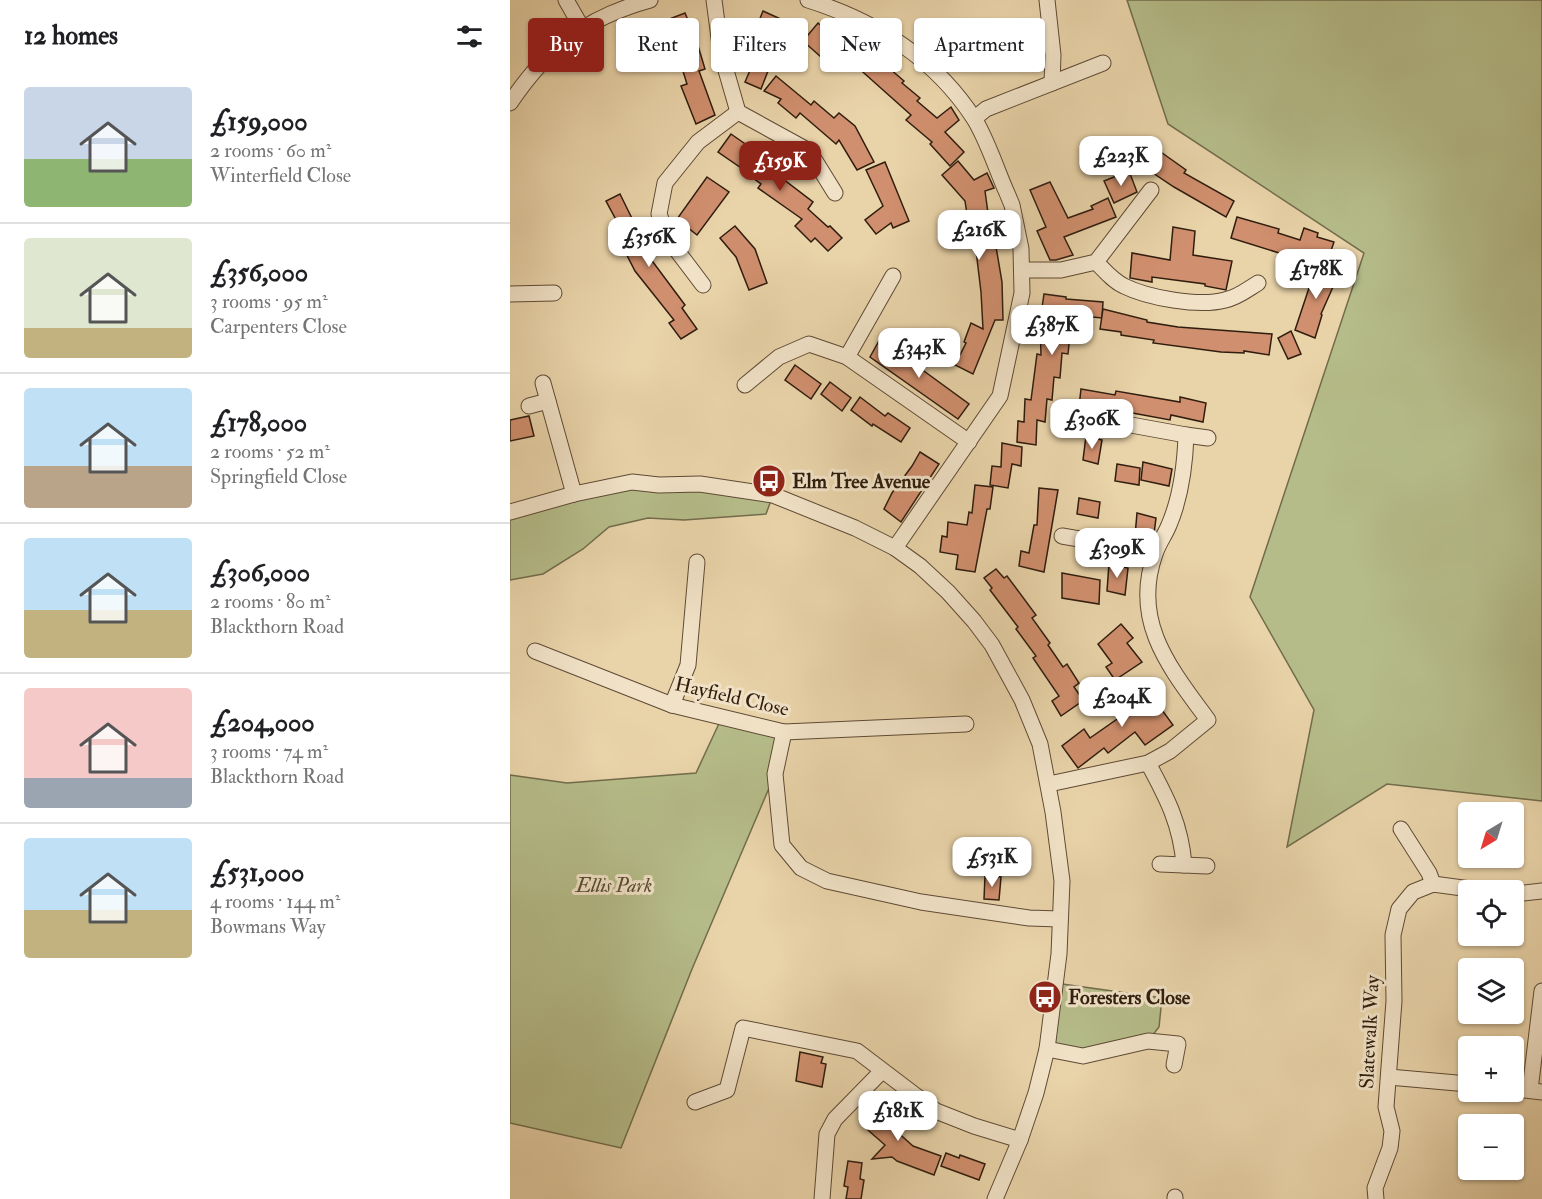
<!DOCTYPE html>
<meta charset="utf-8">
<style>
:root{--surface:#fff;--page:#f2f2f2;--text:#202124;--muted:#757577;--line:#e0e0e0;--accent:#8f2418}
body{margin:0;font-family:"IM FELL Double Pica",serif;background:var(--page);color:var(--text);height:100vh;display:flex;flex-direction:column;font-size:22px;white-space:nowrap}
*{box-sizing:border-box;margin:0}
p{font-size:20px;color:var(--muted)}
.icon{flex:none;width:33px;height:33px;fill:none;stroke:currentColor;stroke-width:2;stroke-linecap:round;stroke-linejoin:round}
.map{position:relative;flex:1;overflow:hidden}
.side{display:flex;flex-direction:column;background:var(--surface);width:510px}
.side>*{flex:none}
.hud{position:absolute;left:18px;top:18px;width:570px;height:54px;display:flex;gap:12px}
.needle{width:39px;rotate:218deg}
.tools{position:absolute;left:948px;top:802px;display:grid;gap:12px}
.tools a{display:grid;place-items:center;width:66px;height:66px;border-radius:6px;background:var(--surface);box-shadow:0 2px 4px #0004;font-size:30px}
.price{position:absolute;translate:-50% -51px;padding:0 14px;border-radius:12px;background:#fff;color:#222;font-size:20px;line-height:39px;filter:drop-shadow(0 2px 3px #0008)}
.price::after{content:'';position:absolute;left:50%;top:36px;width:18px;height:14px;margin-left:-9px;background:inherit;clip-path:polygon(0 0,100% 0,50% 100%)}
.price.current{background:var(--accent);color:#fff}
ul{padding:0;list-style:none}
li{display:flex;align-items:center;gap:18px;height:150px;padding:0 24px}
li+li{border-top:2px solid var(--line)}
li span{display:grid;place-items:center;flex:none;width:168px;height:120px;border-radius:6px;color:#555}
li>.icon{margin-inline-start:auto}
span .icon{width:72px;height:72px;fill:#fffc;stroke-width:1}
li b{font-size:26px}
h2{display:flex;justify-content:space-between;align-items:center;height:72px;padding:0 24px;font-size:26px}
.chip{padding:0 21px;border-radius:6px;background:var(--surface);box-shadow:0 2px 4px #0004;font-size:21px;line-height:54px}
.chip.current{background:var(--accent);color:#fff}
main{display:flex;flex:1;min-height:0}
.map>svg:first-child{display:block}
.green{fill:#b5bc89;stroke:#726c4c;stroke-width:1.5}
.building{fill:#d08f6e;stroke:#2f1d0e;stroke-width:1.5}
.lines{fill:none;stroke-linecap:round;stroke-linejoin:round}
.minor-casing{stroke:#5e4a35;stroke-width:17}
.minor{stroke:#f1e2c7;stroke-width:15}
.labels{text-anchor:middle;stroke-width:6;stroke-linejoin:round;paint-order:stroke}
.poi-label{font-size:20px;font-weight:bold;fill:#2f1d0e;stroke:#f1e2c7;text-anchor:start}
.street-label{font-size:20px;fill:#2f1d0e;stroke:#f1e2c7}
.park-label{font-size:20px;font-style:italic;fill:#574d33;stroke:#f1e2c7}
</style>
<main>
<section class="side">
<h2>12 homes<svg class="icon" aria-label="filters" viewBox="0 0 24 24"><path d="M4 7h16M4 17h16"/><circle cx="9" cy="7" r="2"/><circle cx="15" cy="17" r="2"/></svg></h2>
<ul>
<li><span style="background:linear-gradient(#c9d6e8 60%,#8fb573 0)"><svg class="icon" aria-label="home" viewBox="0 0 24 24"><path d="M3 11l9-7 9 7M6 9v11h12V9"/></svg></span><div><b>£159,000</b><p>2 rooms · 60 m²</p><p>Winterfield Close</p></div></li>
<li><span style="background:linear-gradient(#dfe7d0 75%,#c2b280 0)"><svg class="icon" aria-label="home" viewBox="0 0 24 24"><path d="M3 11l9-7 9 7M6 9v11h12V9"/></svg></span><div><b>£356,000</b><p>3 rooms · 95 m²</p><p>Carpenters Close</p></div></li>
<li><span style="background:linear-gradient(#bfe0f5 65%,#b9a48a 0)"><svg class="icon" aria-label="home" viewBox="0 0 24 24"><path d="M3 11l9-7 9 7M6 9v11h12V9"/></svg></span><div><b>£178,000</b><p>2 rooms · 52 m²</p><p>Springfield Close</p></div></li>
<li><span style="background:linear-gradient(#bfe0f5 60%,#c2b280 0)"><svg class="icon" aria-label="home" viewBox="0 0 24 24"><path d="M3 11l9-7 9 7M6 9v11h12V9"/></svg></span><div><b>£306,000</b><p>2 rooms · 80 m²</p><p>Blackthorn Road</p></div></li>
<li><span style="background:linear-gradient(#f6c9c9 75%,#9aa5b1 0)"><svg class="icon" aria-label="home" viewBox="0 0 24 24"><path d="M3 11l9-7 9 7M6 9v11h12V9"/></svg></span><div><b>£204,000</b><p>3 rooms · 74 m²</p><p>Blackthorn Road</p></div></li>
<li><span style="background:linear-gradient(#bfe0f5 60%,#c2b280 0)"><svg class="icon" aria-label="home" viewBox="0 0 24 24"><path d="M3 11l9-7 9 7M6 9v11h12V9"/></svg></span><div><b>£531,000</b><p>4 rooms · 144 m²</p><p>Bowmans Way</p></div></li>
</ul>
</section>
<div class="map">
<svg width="1032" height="1199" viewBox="0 0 1032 1199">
<rect width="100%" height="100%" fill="#e9d3a9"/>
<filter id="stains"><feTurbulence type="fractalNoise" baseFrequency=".00333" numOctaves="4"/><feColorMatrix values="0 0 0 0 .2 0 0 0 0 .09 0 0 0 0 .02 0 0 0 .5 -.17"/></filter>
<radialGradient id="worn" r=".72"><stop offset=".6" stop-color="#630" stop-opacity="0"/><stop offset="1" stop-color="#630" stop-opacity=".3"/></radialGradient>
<g class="green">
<path d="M617 0H1032V801L877 784 777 847 804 710 740 597 854 253 658 124Z"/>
<path d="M112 484 263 495 256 514 174 520 138 518 99 527 73 549 33 574 0 580V512Z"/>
<path d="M212 717 274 732 265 774 182 969 111 1148 0 1123V775L57 783 186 773Z"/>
<path d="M545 983 652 998 649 1027 638 1041 568 1055 537 1049Z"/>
</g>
<g class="building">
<path d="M253 11 277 22 268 45 264 42 254 70 258 71 251 89 235 82 244 61 231 54 239 34 243 36Z"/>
<path d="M175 13 186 39 195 69 189 71 205 115 186 124 171 86 177 84 167 52 171 50 157 20Z"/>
<path d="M308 23 330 42 332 40 351 55 339 70 316 52 311 57 293 41Z"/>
<path d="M358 50 394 81 392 83 410 98 407 101 427 118 441 107 449 120 435 132 454 152 440 166 420 144 422 142 396 120 401 115 345 65Z"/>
<path d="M266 76 301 105 304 101 324 118 329 113 345 126 364 162 347 170 329 140 326 144 290 113 286 118 268 103 271 99 254 91Z"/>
<path d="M221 134 241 148 240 151 261 166 260 169 303 202 298 209 318 227 320 226 332 238 318 251 305 238 301 242 285 226 292 219 248 188 251 184 236 173 237 172 208 152Z"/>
<path d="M648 150 676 170 674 173 724 201 716 217 664 187 637 169Z"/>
<path d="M448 161 464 180 477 173 484 188 475 191 481 235H484L492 282 493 320H485L463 374 445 365 456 343 454 342 461 323 473 329 471 292 464 234H460L455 201 432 175Z"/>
<path d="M375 162 399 221 383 228 381 223 366 234 355 220 373 206 356 170Z"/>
<path d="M619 171 627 192 604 203 594 181Z"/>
<path d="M197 177 219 192 187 235 167 219Z"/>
<path d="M540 182 558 218 583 209 581 206 598 198 606 217 554 237 563 255 546 260H540L527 231 536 227 520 190Z"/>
<path d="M110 194 137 249 134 250 175 305 172 308 187 329 171 339 159 323 164 320 125 271 106 234 112 231 96 201Z"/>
<path d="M727 217 769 229 768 233 790 240 794 228 808 233 807 237 824 242 817 262 784 252 782 257 721 238Z"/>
<path d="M225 226 245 249 257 283 239 290 226 257 210 238Z"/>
<path d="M663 227 685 231 683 255 722 261 716 290 695 286V284L642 277V282L620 278 622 253 660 260Z"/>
<path d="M807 264 830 271 811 314 812 315 805 338 785 330Z"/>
<path d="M534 294 556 297V299L593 302 592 318 562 315 558 354 552 353 550 378 544 377 542 400 537 399 535 422 527 420 526 445 507 442 508 421 514 422 515 399 521 400 527 354 531 355 530 321Z"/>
<path d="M593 309 637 320V322L668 327 762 334 759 355 734 351V353L711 352 643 343 644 340 611 335V332L590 329Z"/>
<path d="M781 331 791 354 778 359 768 338Z"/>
<path d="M370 339 459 404 448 419 360 357Z"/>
<path d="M285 365 311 384 301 399 275 380Z"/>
<path d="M320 382 341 398 332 411 311 394Z"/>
<path d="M571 389 605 395 606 391 670 402V397L696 403 693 422 661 415 660 420 595 408V412L569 407Z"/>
<path d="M350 397 375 416 378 413 400 428 391 442 363 424 362 426 341 410Z"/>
<path d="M19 416 24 436 0 441V420Z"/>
<path d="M576 436 592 440 588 464 573 460Z"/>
<path d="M492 443 512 447 511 466 502 464 498 488 480 485 482 466 491 467Z"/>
<path d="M410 452 429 464 391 522 374 509 382 493 402 466Z"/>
<path d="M633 462 662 469 659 486 631 480Z"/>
<path d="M607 464 630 468 629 485 605 481Z"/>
<path d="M465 485 483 487 480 509H477L465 572 446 569 448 555 430 552 432 536 437 537 438 522 457 525 459 512 462 513Z"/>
<path d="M529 488 548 490 534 572 509 566 511 551 519 553 524 525H527Z"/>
<path d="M569 498 590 502 588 518 567 514Z"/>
<path d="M627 513 646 518 644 534 641 539 625 536Z"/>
<path d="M599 564 618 568 615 595 597 591Z"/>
<path d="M486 569 494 578 497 576 526 615 522 618 540 643 538 645 553 667 557 664 569 683 564 687 571 697V702L551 716 542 701 549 696 523 658 526 656 506 629 508 627 480 590 482 588 474 578Z"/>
<path d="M552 573 590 580 589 604 552 598Z"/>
<path d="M611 624 623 638 617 643 632 662 605 680 596 667 602 663 588 644Z"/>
<path d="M633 684 663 725 635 745 625 732 598 753 594 748 568 768 552 746 574 729 580 738 620 710 613 699Z"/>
<path d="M475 876 491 877 489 900 474 899Z"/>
<path d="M290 1052 313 1057 311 1063 316 1064 312 1087 286 1081Z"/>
<path d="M373 1098 385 1108 374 1120 403 1146 431 1156 424 1175 387 1161 382 1157 362 1159 375 1145 351 1124Z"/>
<path d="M436 1153 449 1158 450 1155 475 1164 469 1180 431 1166Z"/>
<path d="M338 1161 352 1163 350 1179 354 1180 351 1199H336L338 1187 334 1186Z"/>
</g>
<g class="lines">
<defs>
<g id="minor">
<path d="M56 0 72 28"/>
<path d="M204 0 211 53 228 112 299 151 325 193"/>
<path d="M298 0C365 21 424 58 463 117 476 136 487 171 497 193L502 205 511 249 512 293 490 396 385 548"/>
<path d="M537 0 543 55 542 83"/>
<path d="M0 103C38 47 75 18 140 0"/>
<path d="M465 118 476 109 593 63"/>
<path d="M586 262C595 271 603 281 614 286 638 298 689 307 715 300 727 298 738 289 748 283"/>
<path d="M512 270H551L586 262 641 190"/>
<path d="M193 285 159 240 149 214 155 183 188 142 228 112"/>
<path d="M0 294 44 293"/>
<path d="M337 357 383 276"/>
<path d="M33 383 64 494"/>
<path d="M235 385 269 357 299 344 337 357 459 442"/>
<path d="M19 406 38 401"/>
<path d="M676 435 698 438"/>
<path d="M0 512 64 494 122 482 149 485 190 484 263 495 345 528 385 548 410 566 438 592 464 621 482 645 512 700 530 744 543 812 552 881 549 954 537 1049 526 1093 510 1140 485 1199"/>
<path d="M552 536 645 552"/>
<path d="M25 651 162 705 274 732 456 724"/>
<path d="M162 705 178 665 187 562"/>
<path d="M274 732 265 774 272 845 291 868 317 881 411 902 519 918 550 919"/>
<path d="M638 763C657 798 671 825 674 865"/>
<path d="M539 784 638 763 660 751 698 720C660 668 621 622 645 554 648 544 655 535 659 525 671 497 675 465 676 435L610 423"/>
<path d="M891 829 919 873 923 884"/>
<path d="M650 864 697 866"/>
<path d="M1004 894 1032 891"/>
<path d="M537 1049 573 1056 638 1041 668 1044 664 1065"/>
<path d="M879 1077 958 1084"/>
<path d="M1004 1089 1032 1092"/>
<path d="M1020 1090 1032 991"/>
<path d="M185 1102 217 1090 233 1028 347 1051 426 1111 464 1126 510 1140"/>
<path d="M312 1199 317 1134 325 1119 372 1071"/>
<path d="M665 1199V1197"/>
<path d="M866 1199 865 1188 880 1148 882 1131 876 1107 884 1001 883 935 889 909 903 892 923 884 975 891"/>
</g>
</defs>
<use href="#minor" class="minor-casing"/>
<use href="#minor" class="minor"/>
</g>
<defs>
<symbol id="bus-disc" viewBox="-11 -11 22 22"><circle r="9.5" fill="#8f2418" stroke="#f1e2c7"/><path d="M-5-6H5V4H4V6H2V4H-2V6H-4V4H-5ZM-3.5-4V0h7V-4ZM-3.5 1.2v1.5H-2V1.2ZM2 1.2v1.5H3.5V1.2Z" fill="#fff"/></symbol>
</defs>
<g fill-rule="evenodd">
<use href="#bus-disc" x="240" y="462" width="38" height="38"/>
<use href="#bus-disc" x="516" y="978" width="38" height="38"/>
</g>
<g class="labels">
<g class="poi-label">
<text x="282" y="488">Elm Tree Avenue</text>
<text x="558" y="1004">Foresters Close</text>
</g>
<g class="street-label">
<text transform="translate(222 696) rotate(13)" y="7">Hayfield Close</text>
<text transform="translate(859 1032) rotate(-87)" y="7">Slatewalk Way</text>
</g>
<g class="park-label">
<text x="104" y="892">Ellis Park</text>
</g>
</g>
<rect width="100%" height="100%" filter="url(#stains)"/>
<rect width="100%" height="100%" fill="url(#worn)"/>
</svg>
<div class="tools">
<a><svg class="needle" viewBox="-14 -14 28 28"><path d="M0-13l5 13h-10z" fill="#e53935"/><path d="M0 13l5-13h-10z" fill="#757577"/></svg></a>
<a><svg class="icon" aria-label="locate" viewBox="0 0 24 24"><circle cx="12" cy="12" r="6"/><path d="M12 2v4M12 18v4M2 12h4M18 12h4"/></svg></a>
<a><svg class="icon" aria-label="layers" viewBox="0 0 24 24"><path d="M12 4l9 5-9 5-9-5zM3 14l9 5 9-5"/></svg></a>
<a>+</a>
<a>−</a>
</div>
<b class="price" style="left:611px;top:187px">£223K</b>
<b class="price current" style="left:270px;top:192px">£159K</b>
<b class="price" style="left:469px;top:261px">£216K</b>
<b class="price" style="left:139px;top:268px">£356K</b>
<b class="price" style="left:806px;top:300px">£178K</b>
<b class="price" style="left:542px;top:356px">£387K</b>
<b class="price" style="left:409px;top:379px">£343K</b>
<b class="price" style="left:582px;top:450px">£306K</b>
<b class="price" style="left:607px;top:579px">£309K</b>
<b class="price" style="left:612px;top:728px">£204K</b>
<b class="price" style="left:482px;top:888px">£531K</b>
<b class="price" style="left:388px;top:1142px">£181K</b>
<div class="hud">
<a class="chip current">Buy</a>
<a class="chip">Rent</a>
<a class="chip">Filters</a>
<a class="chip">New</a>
<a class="chip">Apartment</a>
</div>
</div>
</main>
